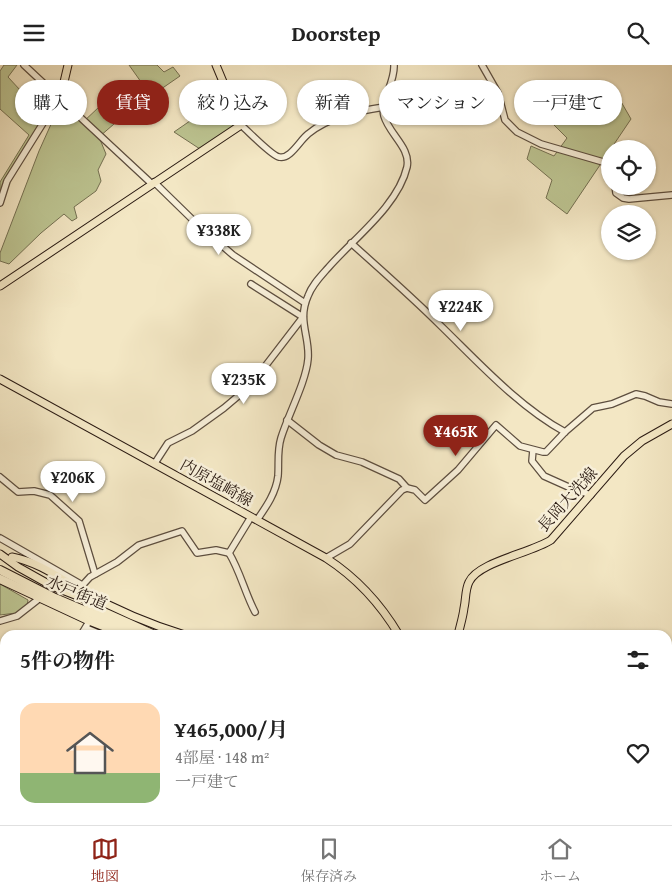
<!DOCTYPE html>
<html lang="ja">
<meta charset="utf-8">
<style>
:root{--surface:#fff;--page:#f2f2f2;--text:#222;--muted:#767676;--line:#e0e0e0;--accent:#8f2418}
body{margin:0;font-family:"Gentium Book Plus","Noto Serif JP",serif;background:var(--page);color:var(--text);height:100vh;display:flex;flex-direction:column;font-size:19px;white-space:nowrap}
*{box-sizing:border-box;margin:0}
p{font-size:16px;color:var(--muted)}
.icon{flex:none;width:28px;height:28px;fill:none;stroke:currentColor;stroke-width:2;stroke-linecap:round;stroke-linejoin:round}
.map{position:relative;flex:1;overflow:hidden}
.panel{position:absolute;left:0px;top:565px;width:672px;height:195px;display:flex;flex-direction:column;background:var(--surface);border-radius:15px 15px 0 0;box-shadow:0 1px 4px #0004}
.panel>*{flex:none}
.top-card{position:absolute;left:15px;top:15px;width:642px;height:45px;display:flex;gap:10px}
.buttons{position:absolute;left:601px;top:75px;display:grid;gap:10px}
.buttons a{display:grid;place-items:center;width:55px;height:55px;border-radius:50%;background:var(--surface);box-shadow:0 1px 4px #0004;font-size:25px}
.price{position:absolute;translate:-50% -42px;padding:0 11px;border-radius:18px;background:#fff;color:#222;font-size:16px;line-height:32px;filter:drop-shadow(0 1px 2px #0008)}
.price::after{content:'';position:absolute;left:50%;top:30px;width:15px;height:11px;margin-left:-8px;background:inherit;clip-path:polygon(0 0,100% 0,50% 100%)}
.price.active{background:var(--accent);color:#fff}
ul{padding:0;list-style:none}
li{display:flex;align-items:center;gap:15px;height:125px;padding:0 20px}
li+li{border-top:1px solid var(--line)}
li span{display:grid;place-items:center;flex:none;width:140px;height:100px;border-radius:15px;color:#555}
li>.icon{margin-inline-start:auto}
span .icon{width:60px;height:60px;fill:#fffc;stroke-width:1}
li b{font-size:21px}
h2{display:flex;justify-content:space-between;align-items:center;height:60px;padding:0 20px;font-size:21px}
.chip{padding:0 18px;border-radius:22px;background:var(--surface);box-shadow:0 1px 4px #0004;font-size:18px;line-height:45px}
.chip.active{background:var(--accent);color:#fff}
header{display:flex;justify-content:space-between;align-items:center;height:65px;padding:0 20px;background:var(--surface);font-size:22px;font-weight:800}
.menu{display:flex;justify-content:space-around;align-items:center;height:70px;border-top:1px solid var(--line);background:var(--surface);font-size:14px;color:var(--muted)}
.menu a{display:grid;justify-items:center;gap:2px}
.menu .active{color:var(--accent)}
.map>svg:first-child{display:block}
.green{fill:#bdc592;stroke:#747052}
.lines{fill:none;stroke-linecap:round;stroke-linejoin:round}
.river{stroke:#9dc1ae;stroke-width:8}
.minor-casing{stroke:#5d4e3f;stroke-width:8}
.major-casing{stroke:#2b1b13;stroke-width:9}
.highway-casing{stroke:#2b1b13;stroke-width:10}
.minor{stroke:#f7efd9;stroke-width:5.5}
.major{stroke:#f3e7c4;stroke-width:7}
.highway{stroke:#f3e7c4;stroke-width:8}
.labels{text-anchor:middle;stroke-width:5;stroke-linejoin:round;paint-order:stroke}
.street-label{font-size:16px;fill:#2b1b13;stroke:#f7efd9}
</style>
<header><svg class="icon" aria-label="menu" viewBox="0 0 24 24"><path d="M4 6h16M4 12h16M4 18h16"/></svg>Doorstep<svg class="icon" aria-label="search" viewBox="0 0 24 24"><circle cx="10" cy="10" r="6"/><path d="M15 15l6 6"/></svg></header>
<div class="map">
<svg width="672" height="760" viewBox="0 0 672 760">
<rect width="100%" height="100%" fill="#f3e7c4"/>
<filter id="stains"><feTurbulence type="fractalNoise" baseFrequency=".004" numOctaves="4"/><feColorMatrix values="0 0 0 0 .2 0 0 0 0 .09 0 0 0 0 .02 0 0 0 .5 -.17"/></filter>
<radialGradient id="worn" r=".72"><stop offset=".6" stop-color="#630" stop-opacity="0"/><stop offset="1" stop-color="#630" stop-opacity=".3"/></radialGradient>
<g class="green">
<path d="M4 0H17L8 12 45 52 0 130V117L29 70 0 44V6Z"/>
<path d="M129 0H157L164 7 173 2 180 11 151 31Z"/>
<path d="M612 21 631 54 567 149 546 133 552 115 527 94 531 81 554 91 567 73 553 59 560 26 583 47Z"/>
<path d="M226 31 239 46 232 62 200 84 174 67Z"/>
<path d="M61 37 82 58 99 42 114 59 99 72 106 89 98 105 101 116 96 126 74 142 77 153 72 156 64 149 41 168 9 199 0 196V188L39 86Z"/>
<path d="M0 519 28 535 27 541 16 548 0 550Z"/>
</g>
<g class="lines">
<g class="river">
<path d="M668 627 672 623"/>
<path d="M592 760V755"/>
</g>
<defs>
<g id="minor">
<path d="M24 0 152 119"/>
<path d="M482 0 498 28 505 55 517 67 541 79 610 99"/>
<path d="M241 60C248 66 272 91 279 92 290 95 300 75 308 69 328 52 358 46 384 42"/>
<path d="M154 117 196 158 233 190 305 238"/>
<path d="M615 121 616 128 623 133 629 134 672 130"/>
<path d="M0 138 7 116 50 47 60 34"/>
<path d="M351 178C381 205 412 232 441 261 478 297 519 342 565 367"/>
<path d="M287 355 319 380 336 390 362 397 399 414 407 423 415 425 425 435 458 405 496 360 520 381 543 387H546L565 367 593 343 612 339 636 329 645 331 659 337 672 339"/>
<path d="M533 385 532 396 544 411 573 424 591 430"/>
<path d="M155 398 168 378 192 366 224 343 250 321 303 252 251 219"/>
<path d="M0 412 18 427 34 426 50 430 79 456 95 509"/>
<path d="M257 455C266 442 276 428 278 411 279 398 277 386 281 373 288 350 306 317 308 294 310 271 297 256 308 231 312 220 320 212 328 203 353 174 398 141 407 102 411 83 389 69 384 51 380 36 395 18 394 0"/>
<path d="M0 473 82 520"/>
<path d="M229 488C240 506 245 528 255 547"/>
<path d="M326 493 350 479 402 425 407 423"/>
<path d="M79 524 90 512 117 497 139 480 182 466 197 488 216 485 229 488 251 452"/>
<path d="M0 556 17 551 40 533"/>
<path d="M86 563 103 570"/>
<path d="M81 570 87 560"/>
<path d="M668 602 672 598"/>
<path d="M0 613 5 617"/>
<path d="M0 643 5 640"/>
<path d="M5 666 3 676 5 690"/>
<path d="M186 755 187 760"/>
<path d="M353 755 359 760"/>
<path d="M396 755 401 760"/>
<path d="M10 760 11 755"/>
</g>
<g id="major">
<path d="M60 34 68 0"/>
<path d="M0 221 241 60 216 0"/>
<path d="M0 314 326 493C357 513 380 538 399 570"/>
<path d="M0 489 18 502 52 521 98 539"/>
<path d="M12 492C38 497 58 512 80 525 114 544 148 559 185 570"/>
<path d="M87 539 156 570"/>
<path d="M458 570C460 561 463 552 464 543 466 535 465 525 469 517 478 497 531 488 551 475L624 391 642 376 672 359"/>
<path d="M668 752 672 754"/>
<path d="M622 755 625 760"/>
<path d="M118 760 128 755"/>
</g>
<g id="highway">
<path d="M0 505 55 533 142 570"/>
<path d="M0 514 88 555 126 570"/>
<path d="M368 755 374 760"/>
<path d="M382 755 387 760"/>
</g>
</defs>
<use href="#minor" class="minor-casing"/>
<use href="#major" class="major-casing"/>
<use href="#highway" class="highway-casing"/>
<use href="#minor" class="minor"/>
<use href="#major" class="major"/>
<use href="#highway" class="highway"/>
</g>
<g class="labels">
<g class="street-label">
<text transform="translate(217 417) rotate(29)" y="6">内原塩崎線</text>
<text transform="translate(567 434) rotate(-48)" y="6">長岡大洗線</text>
<text transform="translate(77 527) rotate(23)" y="6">水戸街道</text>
</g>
</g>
<rect width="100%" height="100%" filter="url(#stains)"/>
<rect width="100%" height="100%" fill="url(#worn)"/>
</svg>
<div class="buttons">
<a><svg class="icon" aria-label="locate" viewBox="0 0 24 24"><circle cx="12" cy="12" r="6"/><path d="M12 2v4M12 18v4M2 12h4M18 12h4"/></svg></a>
<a><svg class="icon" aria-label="layers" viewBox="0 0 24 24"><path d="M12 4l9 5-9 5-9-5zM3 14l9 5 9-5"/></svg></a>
</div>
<b class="price" style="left:219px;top:191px">¥338K</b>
<b class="price" style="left:461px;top:267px">¥224K</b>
<b class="price" style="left:244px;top:340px">¥235K</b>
<b class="price active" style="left:456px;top:392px">¥465K</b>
<b class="price" style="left:73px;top:438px">¥206K</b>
<div class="top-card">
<a class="chip">購入</a>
<a class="chip active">賃貸</a>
<a class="chip">絞り込み</a>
<a class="chip">新着</a>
<a class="chip">マンション</a>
<a class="chip">一戸建て</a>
</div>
<section class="panel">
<h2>5件の物件<svg class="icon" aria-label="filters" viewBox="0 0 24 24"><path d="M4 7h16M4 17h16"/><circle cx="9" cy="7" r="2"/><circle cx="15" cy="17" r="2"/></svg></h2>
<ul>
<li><span style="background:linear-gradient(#ffd9b3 70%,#8fb573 0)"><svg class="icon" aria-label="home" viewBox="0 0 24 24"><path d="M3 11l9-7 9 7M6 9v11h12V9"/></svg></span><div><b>¥465,000/月</b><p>4部屋 · 148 m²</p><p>一戸建て</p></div><svg class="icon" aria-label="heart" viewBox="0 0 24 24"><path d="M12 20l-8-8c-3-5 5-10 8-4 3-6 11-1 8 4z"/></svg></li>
</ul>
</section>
</div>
<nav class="menu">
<a class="active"><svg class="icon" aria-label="map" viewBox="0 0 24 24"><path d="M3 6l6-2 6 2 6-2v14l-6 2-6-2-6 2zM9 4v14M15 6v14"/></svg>地図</a>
<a><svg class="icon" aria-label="saved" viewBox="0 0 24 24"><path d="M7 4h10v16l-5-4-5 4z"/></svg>保存済み</a>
<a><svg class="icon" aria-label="home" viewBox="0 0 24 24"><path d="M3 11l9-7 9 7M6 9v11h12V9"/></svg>ホーム</a>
</nav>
